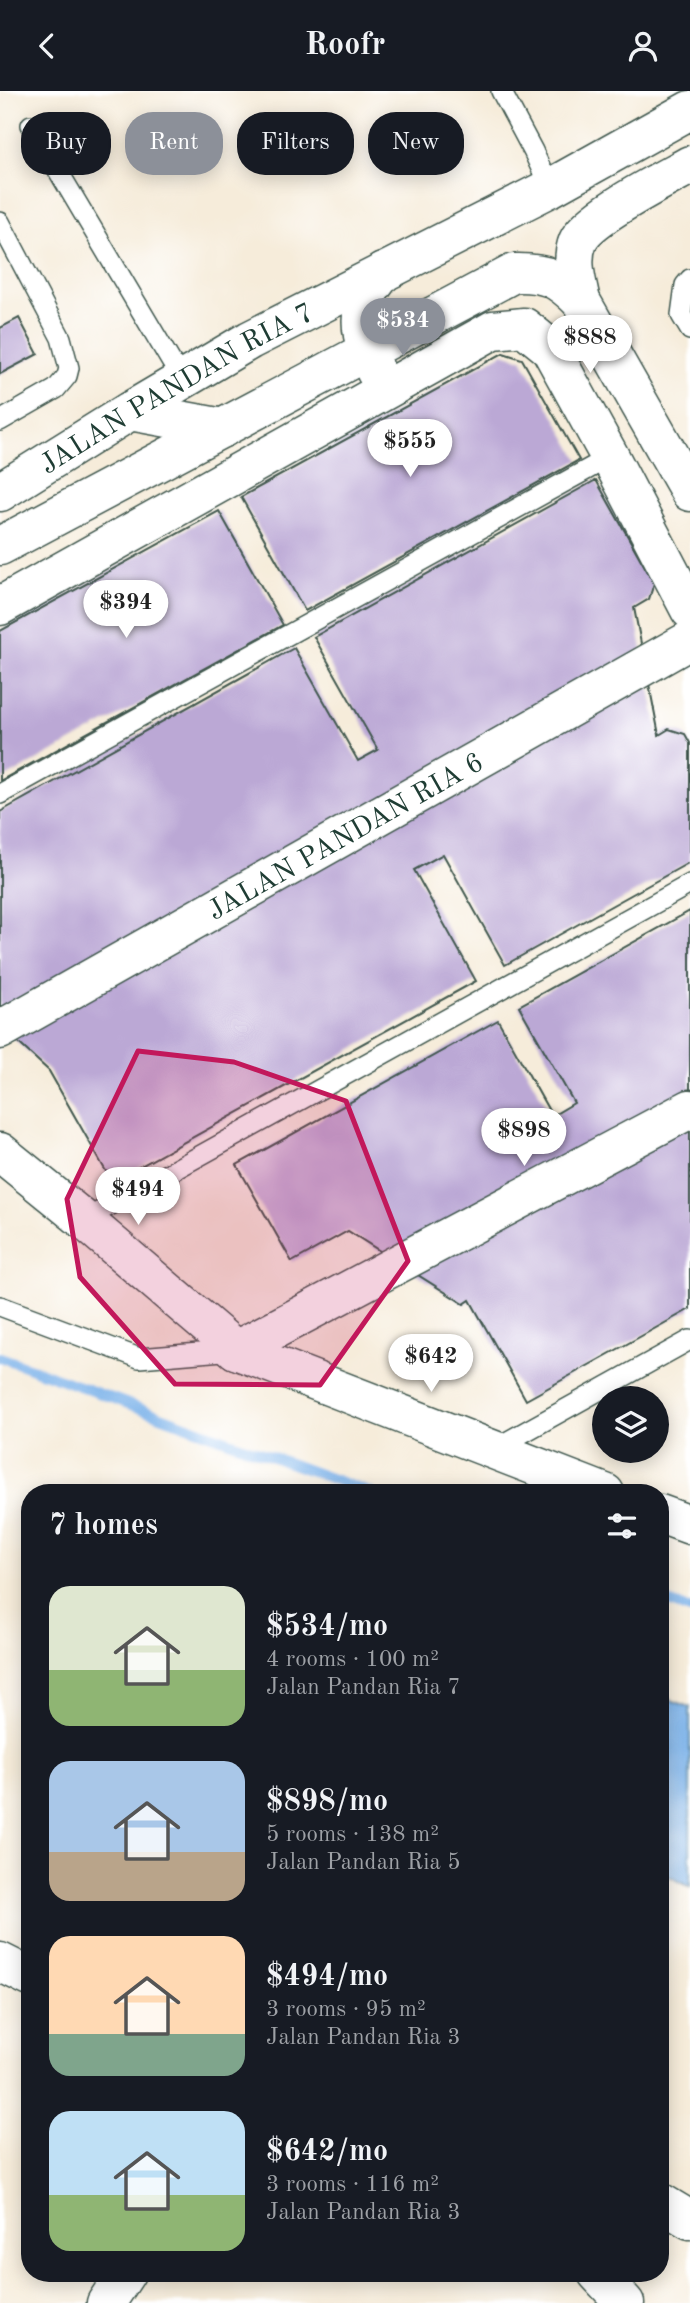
<!DOCTYPE html>
<meta charset="utf-8">
<style>
:root{--surface:#171b24;--page:#242831;--text:#f1f3f6;--muted:#9ea1a6;--accent:#8c9099}
body{margin:0;font-family:"Old Standard TT",serif;background:var(--page);color:var(--text);height:100vh;display:flex;flex-direction:column;font-size:26px;white-space:nowrap}
*{box-sizing:border-box;margin:0}
p{font-size:23px;color:var(--muted)}
.icon{flex:none;width:38px;height:38px;fill:none;stroke:currentColor;stroke-width:2;stroke-linecap:round;stroke-linejoin:round}
.map{position:relative;flex:1;overflow:hidden}
.drawer{position:absolute;left:21px;top:1393px;width:648px;height:798px;display:flex;flex-direction:column;background:var(--surface);border-radius:28px;box-shadow:0 4px 18px #0003}
.drawer>*{flex:none}
.guide{position:absolute;left:21px;top:21px;width:649px;height:63px;display:flex;gap:14px}
.fabs{position:absolute;left:592px;top:1295px;display:grid;gap:14px}
.fabs a{display:grid;place-items:center;width:77px;height:77px;border-radius:50%;background:var(--surface);box-shadow:0 4px 18px #0003;font-size:35px}
.price{position:absolute;translate:-50% -60px;padding:0 16px;border-radius:24px;background:#fff;color:#222;font-size:23px;line-height:46px;filter:drop-shadow(0 2px 4px #0008)}
.price::after{content:'';position:absolute;left:50%;top:42px;width:21px;height:16px;margin-left:-10px;background:inherit;clip-path:polygon(0 0,100% 0,50% 100%)}
.price.active{background:var(--accent);color:#fff}
ul{padding:0;list-style:none}
li{display:flex;align-items:center;gap:21px;height:175px;padding:0 28px}
li span{display:grid;place-items:center;flex:none;width:196px;height:140px;border-radius:21px;color:#555}
li>.icon{margin-inline-start:auto}
span .icon{width:84px;height:84px;fill:#fffc;stroke-width:1}
li b{font-size:30px}
h2{display:flex;justify-content:space-between;align-items:center;height:84px;padding:0 28px;font-size:30px}
.chip{padding:0 24px;border-radius:28px;background:var(--surface);box-shadow:0 4px 18px #0003;font-size:24px;line-height:63px}
.chip.active{background:var(--accent);color:#fff}
header{display:flex;justify-content:space-between;align-items:center;height:91px;padding:0 28px;background:var(--surface);font-size:32px;font-weight:700}
.map>svg:first-child{display:block}
.water{fill:#79b1e9;stroke:#4c778e;stroke-width:2}
.lines{fill:none;stroke-linecap:round;stroke-linejoin:round}
.stream{stroke:#79b1e9;stroke-width:10}
.building{fill:#bba8d5}
.service-casing{stroke:#3f574d;stroke-width:22}
.minor-casing{stroke:#3f574d;stroke-width:41}
.motorway-casing{stroke:#3f574d;stroke-width:41}
.service{stroke:#fff;stroke-width:19}
.minor{stroke:#fff;stroke-width:38}
.motorway{stroke:#fff;stroke-width:38}
.marked{fill:#c2185b;fill-opacity:0.2;stroke:#c2185b;stroke-width:5;stroke-linejoin:round}
.labels{text-anchor:middle;stroke-width:7;stroke-linejoin:round;paint-order:stroke}
.street-label{font-size:28px;fill:#1f3d34;stroke:#fff}
</style>
<header><svg class="icon" aria-label="back" viewBox="0 0 24 24"><path d="M15 5l-7 7 7 7"/></svg>Roofr<svg class="icon" aria-label="person" viewBox="0 0 24 24"><circle cx="12" cy="8" r="4"/><path d="M4 21q1-7 8-7t8 7"/></svg></header>
<div class="map">
<svg width="690" height="2212" viewBox="0 0 690 2212">
<rect width="100%" height="100%" fill="#fff"/>
<filter id="ink" filterUnits="userSpaceOnUse"><feTurbulence type="fractalNoise" baseFrequency=".0143" numOctaves="2"/><feDisplacementMap in="SourceGraphic" scale="14" xChannelSelector="R" yChannelSelector="G"/><feConvolveMatrix kernelMatrix="1 2 1 2 8 2 1 2 1" color-interpolation-filters="sRGB"/></filter>
<filter id="wash" filterUnits="userSpaceOnUse"><feTurbulence type="fractalNoise" baseFrequency=".00686" numOctaves="4" result="noise"/><feDisplacementMap in="SourceGraphic" scale="28" xChannelSelector="R" yChannelSelector="G"/><feGaussianBlur stdDeviation="1.57" result="paint"/><feColorMatrix in="noise" values="0 0 0 0 0 0 0 0 0 0 0 0 0 0 0 0 0 1.4 0 .05"/><feComposite in="paint" operator="in"/></filter>
<g filter="url(#wash)">
<rect width="100%" height="100%" fill="#f6ecda"/>
<path class="water" d="M660 1605 690 1616V1796L673 1787 660 1782Z"/>
<g class="lines">
<g class="stream">
<path d="M0 1266 371 1402"/>
<path d="M660 1508 690 1519"/>
</g>
</g>
<g id="blocks">
<g class="building">
<path d="M19 227 38 263 0 283V237Z"/>
<path d="M503 262 522 268 579 369 305 520 241 406Z"/>
<path d="M596 389 654 492 649 508 634 517 659 644 669 638 685 643 690 652V771L505 874 443 763 414 779 476 890 112 1091 49 980 0 935V721L294 557 358 670 378 659 314 546Z"/>
<path d="M219 420 283 534 0 690V540Z"/>
<path d="M690 820V1218L526 1309 470 1209 464 1213 348 1140 292 1171 237 1074 498 929 552 1025 574 1012 519 915Z"/>
</g>
</g>
</g>
<g filter="url(#ink)">
<use href="#blocks" fill-opacity="0" stroke="#3f574d" stroke-width="2"/>
<g class="lines">
<defs>
<g id="service">
<path d="M501 0 533 60 550 97"/>
<path d="M31 34 182 289"/>
<path d="M0 131 61 247 69 277 67 285 56 298 0 330"/>
<path d="M690 188 685 194 681 224 690 239"/>
<path d="M0 703 610 366"/>
<path d="M84 1129 690 793"/>
<path d="M0 1215 139 1267 235 1259"/>
<path d="M492 1359 690 1249"/>
</g>
<g id="minor">
<path d="M690 74C665 88 588 126 578 150 570 169 577 191 581 210L690 401"/>
<path d="M376 281C365 257 355 231 367 205 370 197 378 189 383 181"/>
<path d="M130 320 223 337"/>
<path id="s1" d="M0 401 130 320 250 249 550 97 690 19"/>
<path d="M0 455 514 182C546 181 558 187 581 210"/>
<path d="M0 515 493 239 524 236 550 257 610 366 690 519"/>
<path id="s2" d="M0 939 690 549"/>
<path d="M0 1061 84 1129 236 1259 605 1402"/>
<path d="M236 1259 690 1018"/>
<path d="M660 1423 690 1434"/>
</g>
<g id="motorway">
<path d="M0 1871 30 1886"/>
<path d="M660 2111 690 2129"/>
<path d="M597 2182 625 2212"/>
<path d="M106 2212 126 2182"/>
</g>
</defs>
<use href="#service" class="service-casing"/>
<use href="#minor" class="minor-casing"/>
<use href="#motorway" class="motorway-casing"/>
<use href="#service" class="service"/>
<use href="#minor" class="minor"/>
<use href="#motorway" class="motorway"/>
</g>
</g>
<path class="marked" d="M138 960 234 971 346 1010 408 1170 320 1294 175 1293 80 1186 67 1108Z"/>
<g class="labels">
<g class="street-label">
<text dy="10" stroke="none"><textPath href="#s1" startOffset="205">JALAN PANDAN RIA 7</textPath></text>
<text dy="10" stroke="none"><textPath href="#s2" startOffset="396">JALAN PANDAN RIA 6</textPath></text>
</g>
</g>
</svg>
<div class="fabs">
<a><svg class="icon" aria-label="layers" viewBox="0 0 24 24"><path d="M12 4l9 5-9 5-9-5zM3 14l9 5 9-5"/></svg></a>
</div>
<b class="price active" style="left:403px;top:267px">$534</b>
<b class="price" style="left:590px;top:284px">$888</b>
<b class="price" style="left:410px;top:388px">$555</b>
<b class="price" style="left:126px;top:549px">$394</b>
<b class="price" style="left:524px;top:1077px">$898</b>
<b class="price" style="left:138px;top:1136px">$494</b>
<b class="price" style="left:431px;top:1303px">$642</b>
<div class="guide">
<a class="chip">Buy</a>
<a class="chip active">Rent</a>
<a class="chip">Filters</a>
<a class="chip">New</a>
</div>
<section class="drawer">
<h2>7 homes<svg class="icon" aria-label="filters" viewBox="0 0 24 24"><path d="M4 7h16M4 17h16"/><circle cx="9" cy="7" r="2"/><circle cx="15" cy="17" r="2"/></svg></h2>
<ul>
<li><span style="background:linear-gradient(#dfe7d0 60%,#8fb573 0)"><svg class="icon" aria-label="home" viewBox="0 0 24 24"><path d="M3 11l9-7 9 7M6 9v11h12V9"/></svg></span><div><b>$534/mo</b><p>4 rooms · 100 m²</p><p>Jalan Pandan Ria 7</p></div></li>
<li><span style="background:linear-gradient(#a9c7e8 65%,#b9a48a 0)"><svg class="icon" aria-label="home" viewBox="0 0 24 24"><path d="M3 11l9-7 9 7M6 9v11h12V9"/></svg></span><div><b>$898/mo</b><p>5 rooms · 138 m²</p><p>Jalan Pandan Ria 5</p></div></li>
<li><span style="background:linear-gradient(#ffd9b3 70%,#7fa58c 0)"><svg class="icon" aria-label="home" viewBox="0 0 24 24"><path d="M3 11l9-7 9 7M6 9v11h12V9"/></svg></span><div><b>$494/mo</b><p>3 rooms · 95 m²</p><p>Jalan Pandan Ria 3</p></div></li>
<li><span style="background:linear-gradient(#bfe0f5 60%,#8fb573 0)"><svg class="icon" aria-label="home" viewBox="0 0 24 24"><path d="M3 11l9-7 9 7M6 9v11h12V9"/></svg></span><div><b>$642/mo</b><p>3 rooms · 116 m²</p><p>Jalan Pandan Ria 3</p></div></li>
</ul>
</section>
</div>
